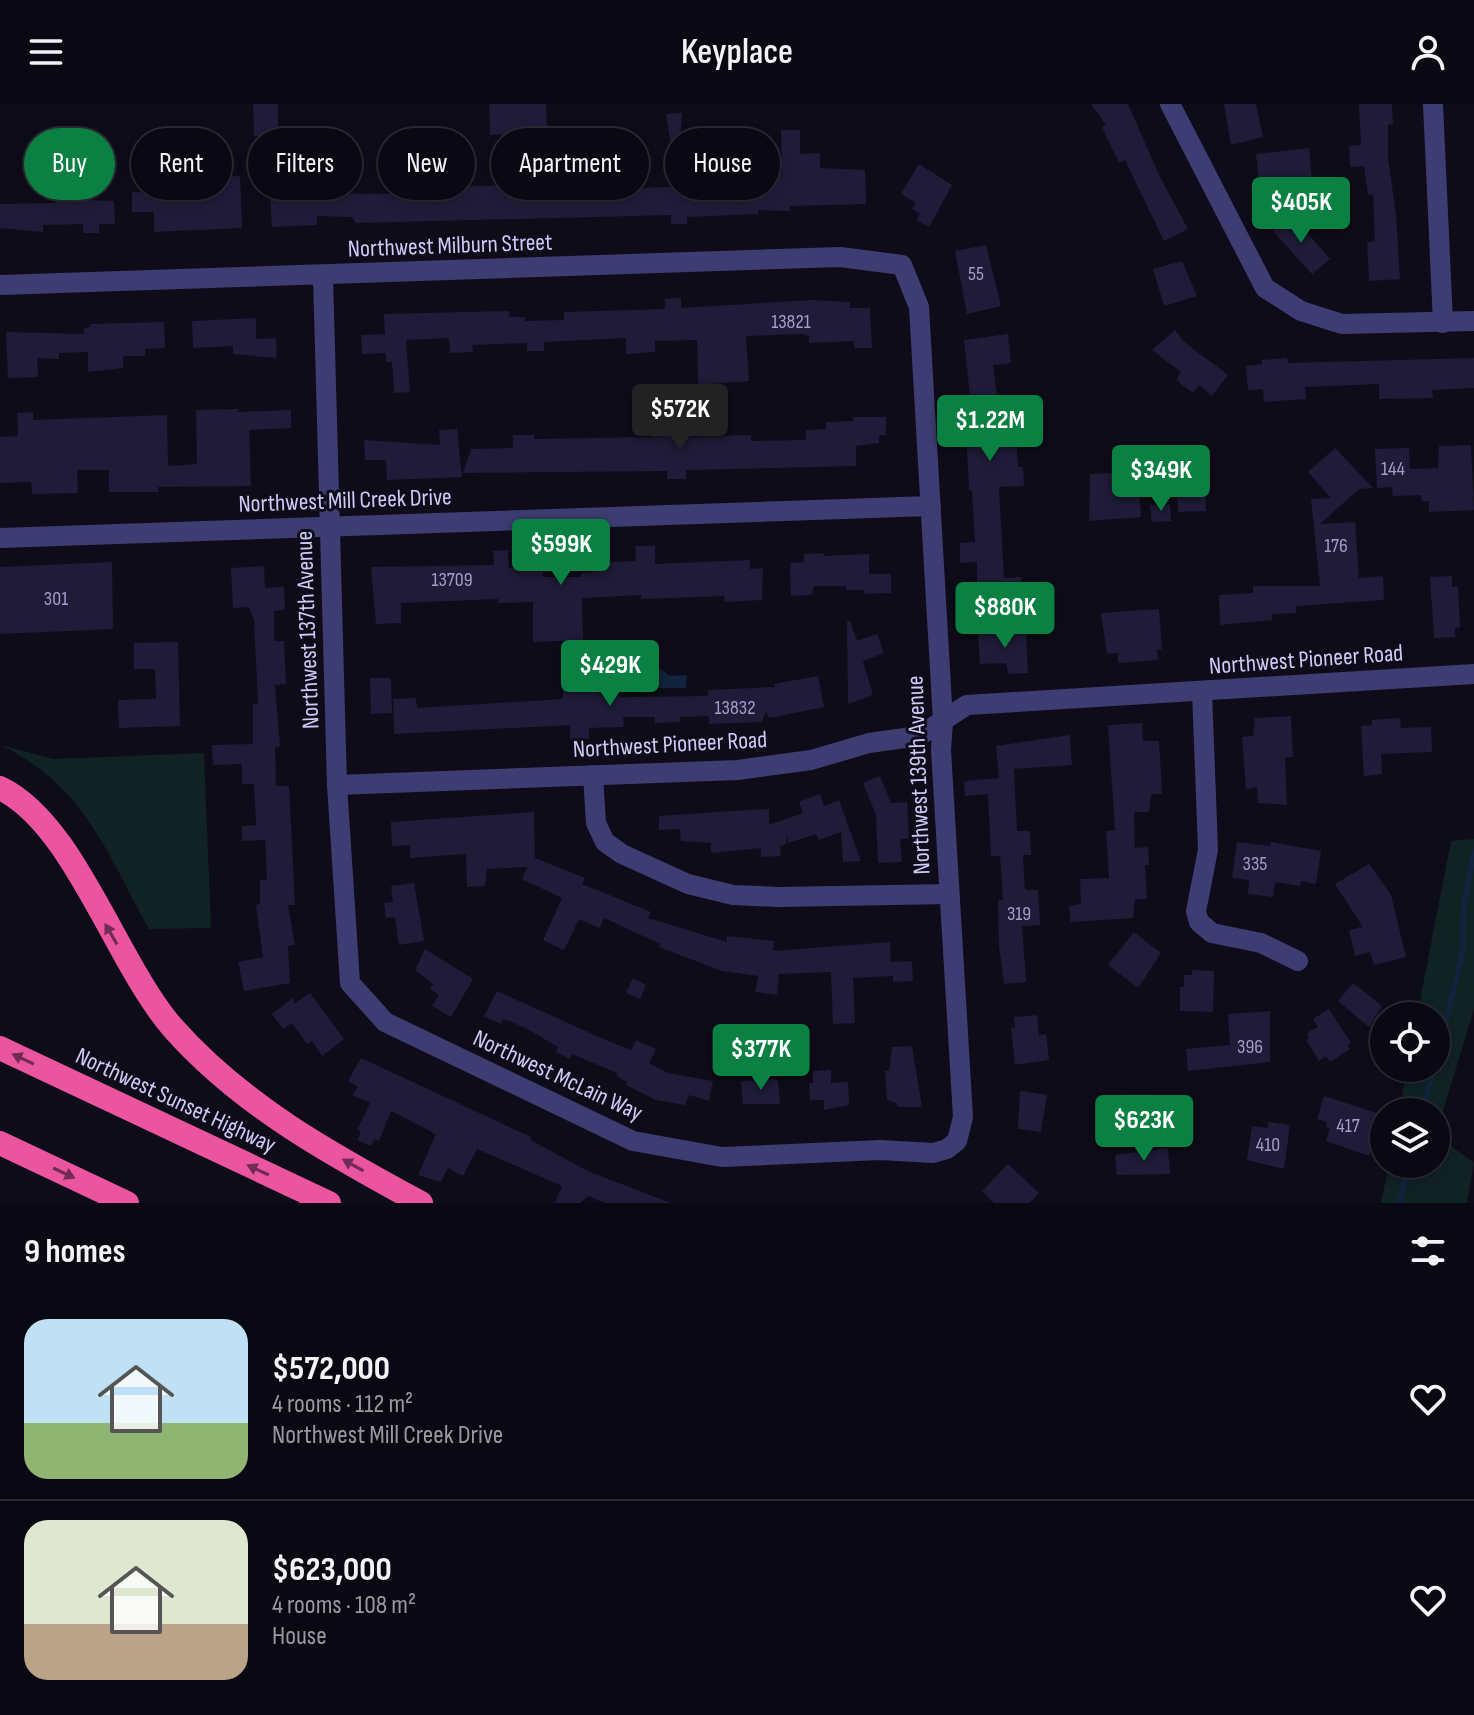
<!DOCTYPE html>
<meta charset="utf-8">
<style>
:root{--surface:#0a0913;--page:#181721;--text:#f1f3f6;--muted:#999aa0;--line:#2a2a33;--accent:#0b8043}
body{margin:0;font-family:"Sofia Sans Condensed",sans-serif;background:var(--page);color:var(--text);height:100vh;display:flex;flex-direction:column;font-size:30px;white-space:nowrap}
*{box-sizing:border-box;margin:0}
p{font-size:26px;color:var(--muted)}
.icon{flex:none;width:44px;height:44px;fill:none;stroke:currentColor;stroke-width:2;stroke-linecap:round;stroke-linejoin:round}
.map{position:relative;height:1099px;overflow:hidden}
.panel{display:flex;flex-direction:column;background:var(--surface);flex:1}
.panel>*{flex:none}
.top-card{position:absolute;left:24px;top:24px;width:800px;height:72px;display:flex;gap:16px}
.fabs{position:absolute;left:1370px;top:898px;display:grid;gap:16px}
.fabs a{display:grid;place-items:center;width:80px;height:80px;border-radius:50%;background:var(--surface);box-shadow:0 4px 12px #0003,0 0 0 2px var(--line);font-size:40px}
.price{position:absolute;translate:-50% -68px;padding:0 18px;border-radius:8px;background:var(--accent);color:#fff;font-size:26px;line-height:52px;filter:drop-shadow(0 2px 4px #0008)}
.price::after{content:'';position:absolute;left:50%;top:48px;width:24px;height:18px;margin-left:-12px;background:inherit;clip-path:polygon(0 0,100% 0,50% 100%)}
.price.active{background:#222;color:#fff}
ul{padding:0;list-style:none}
li{display:flex;align-items:center;gap:24px;height:200px;padding:0 24px}
li+li{border-top:2px solid var(--line)}
li span{display:grid;place-items:center;flex:none;width:224px;height:160px;border-radius:24px;color:#555}
li>.icon{margin-inline-start:auto}
span .icon{width:96px;height:96px;fill:#fffc;stroke-width:1}
li b{font-size:34px}
h2{display:flex;justify-content:space-between;align-items:center;height:96px;padding:0 24px;font-size:34px}
.tag{padding:0 28px;border-radius:36px;background:var(--surface);box-shadow:0 4px 12px #0003,0 0 0 2px var(--line);font-size:28px;line-height:72px}
.tag.active{background:var(--accent);color:#fff}
header{display:flex;justify-content:space-between;align-items:center;height:104px;padding:0 24px;background:var(--surface);font-size:36px;font-weight:600}
.map>svg:first-child{display:block}
.green{fill:#102222}
.water{fill:#12243d}
.lines{fill:none;stroke-linecap:round;stroke-linejoin:round}
.stream{stroke:#12243d;stroke-width:6}
.building{fill:#201b38}
.street{stroke:#3e3d73;stroke-width:20}
.highway{stroke:#eb549f;stroke-width:24}
.oneway{fill:#712c55}
.labels{text-anchor:middle;stroke-width:6;stroke-linejoin:round;paint-order:stroke}
.number-label{font-size:20px;fill:#a39fc9}
.street-label{font-size:24px;fill:#cfcbf9;stroke:#0e0c19}
</style>
<header><svg class="icon" aria-label="menu" viewBox="0 0 24 24"><path d="M4 6h16M4 12h16M4 18h16"/></svg>Keyplace<svg class="icon" aria-label="person" viewBox="0 0 24 24"><circle cx="12" cy="8" r="4"/><path d="M4 21q1-7 8-7t8 7"/></svg></header>
<div class="map">
<svg width="1474" height="1099" viewBox="0 0 1474 1099">
<rect width="100%" height="100%" fill="#0e0c19"/>
<g class="green">
<path d="M1 641 53 655 204 649 211 824 149 825C105 746 86 684 1 641Z"/>
<path d="M1474 735V905L1436 1030V1008H1399L1407 964H1436V912H1417L1451 737Z"/>
<path d="M1436 1031 1474 1059 1467 1099H1381L1389 1060H1436Z"/>
</g>
<g class="water">
<path d="M1010 506 1042 507 1049 515 1048 521 1038 526 1029 521H1011Z"/>
<path d="M661 565 670 572 687 571 686 584H657V567Z"/>
</g>
<g class="lines">
<g class="stream">
<path d="M1436 957 1462 852 1464 802 1474 748"/>
<path d="M1422 1008 1434 964"/>
<path d="M1398 1099 1409 1060"/>
</g>
</g>
<g class="building">
<path d="M253 0H278V32H254Z"/>
<path d="M489 0H546L547 28 490 31Z"/>
<path d="M1091 0H1128L1159 71 1188 125 1164 137 1125 56 1119 59 1102 23 1106 21Z"/>
<path d="M1224 0H1256L1263 33 1231 41Z"/>
<path d="M1359 0H1392L1393 20 1388 21V54L1396 111 1400 175 1369 177 1367 138 1375 137 1373 90 1368 91 1364 62 1350 63 1349 42 1361 41Z"/>
<path d="M682 9 679 54H673L666 10Z"/>
<path d="M781 26H800V50L820 49V64L865 66 866 100 790 102V107L758 106V110L687 113V120H671V111L356 119 352 113 317 112V121L272 123 270 89 402 90V79L420 78 421 84 536 80 545 78 544 70H559L560 82 582 81V85L623 84V72H638V84L745 81V70L782 69Z"/>
<path d="M1309 44 1312 77 1283 81 1285 100 1262 102 1256 50Z"/>
<path d="M919 60 952 81 929 123 916 116 920 110 912 105 916 99 901 90Z"/>
<path d="M240 72 242 124 154 128V108H132V88L190 90V74Z"/>
<path d="M63 95 114 97 115 120H99V129H83V120L43 121V128L0 124V100L54 99Z"/>
<path d="M1291 111 1330 155 1312 170 1273 127Z"/>
<path d="M986 141 1001 202 967 210 955 147Z"/>
<path d="M1182 157 1197 192 1164 202 1153 165Z"/>
<path d="M681 194V204L813 196 850 198V204H870L872 244H854V237L809 239V232L802 230 746 232 749 277 698 281 697 236 655 237V248L626 250V234L544 238V247H527V239L472 241 473 248 450 249 449 234 406 236 410 288 394 289 392 258H386V249L362 250 361 231 385 230 384 210 509 207V213H525V217L564 216V208L665 205V195Z"/>
<path d="M256 214V235L276 234 277 254 233 250V242L193 244 192 217Z"/>
<path d="M164 218 165 244 145 245V252H123V264L88 268V248L59 249V255L37 254 38 273 8 274 6 228 84 230V224L90 223V220Z"/>
<path d="M1175 226 1184 238 1228 271 1212 292 1199 281 1193 289 1176 276 1181 268 1152 246Z"/>
<path d="M1008 230 1011 259 993 261 998 301 1021 302 1022 318H1015L1018 363H1023L1024 382 999 383 1004 474 1021 473 1022 492 984 494 983 481H977V458L960 459V439L975 438 972 386H969L966 323 967 302H971L964 236Z"/>
<path d="M1287 254 1288 259 1474 254V284L1432 286 1433 294 1379 295V280L1305 283 1306 295 1264 298 1263 285 1248 286 1246 262 1262 260V256Z"/>
<path d="M238 305V308L291 306V324L249 326 251 382 158 383V388H109V366H77L78 389 32 390 31 378 0 379V333L18 332 17 309 33 308V316L167 311 168 362 197 360 196 306Z"/>
<path d="M853 313H886V331H879V339L856 342V362L686 366V375H667V367L463 369 471 345 513 344V331H534V335L652 333 651 322 684 320V333L751 331V337L806 336V326L826 325V318L853 317Z"/>
<path d="M457 325 462 373 387 376 386 356H365L364 336 440 341 439 326Z"/>
<path d="M1471 341 1474 406 1429 408V397H1422L1421 391 1393 392 1392 383 1377 384 1375 345 1409 344 1410 365 1438 364 1439 342Z"/>
<path d="M1335 344 1373 384 1359 385 1320 420 1355 418 1359 474 1383 472 1384 496 1296 502V509L1272 510V516L1220 521 1219 491 1253 489V482H1320L1311 395 1331 394 1308 368Z"/>
<path d="M1205 352 1206 407 1178 408 1176 353Z"/>
<path d="M1132 368 1139 388 1141 413 1089 417 1090 370Z"/>
<path d="M1170 400 1171 417 1152 418 1150 401Z"/>
<path d="M635 442H655V460L750 456V465L763 464 762 496 725 498 724 492 641 495V491L582 494 583 536 533 538V498L498 499V495L401 499V519L376 520 371 463 494 461 493 447 508 446 509 464 542 463 543 473H581V469H592L591 459 636 457Z"/>
<path d="M824 449V452L869 450V470H891V489L865 490 864 486H846V482H814L812 491 791 492 790 459 804 458V450Z"/>
<path d="M112 458 113 525 0 530V463Z"/>
<path d="M264 462 265 484 284 483 285 506 274 507V537H284L286 580 275 581 280 642 275 643 276 682H289L295 801H288L295 841 288 842 290 879 244 887 238 858 263 853 256 801 260 800V776H267L265 736 242 737V722L256 721 254 680H242V660L213 661 212 641 253 640V600H258L254 516 249 503 233 504 231 464Z"/>
<path d="M1452 472V483H1458L1460 523 1455 524V533L1434 534 1430 473Z"/>
<path d="M1159 505 1162 545 1157 546 1158 556 1118 559V549L1107 550 1101 509Z"/>
<path d="M850 517 857 537 877 530 884 549 863 557 873 591 848 600 847 518Z"/>
<path d="M1026 527 1028 569 1008 570 1006 559 980 560 978 530Z"/>
<path d="M178 538 180 622 119 624 118 596 156 595 155 565H134V539Z"/>
<path d="M563 569H598V589L623 593 708 592V586L775 583 774 580 818 572 824 603 769 614 766 607 762 618 709 620V612L680 613V618L655 619V613H623L624 623 589 624V635H570V621L394 630 393 595 416 594 417 604 563 595Z"/>
<path d="M370 574H391L392 609 371 610Z"/>
<path d="M1291 612 1293 653H1285L1287 701 1258 699 1257 683 1246 685 1242 633 1253 632 1255 614Z"/>
<path d="M1400 614 1401 624 1431 623 1432 648 1381 650 1382 670 1364 672 1361 622 1372 621V616Z"/>
<path d="M1142 619 1143 637H1159L1162 690H1151L1149 708H1134L1135 744 1148 743 1149 761H1145L1147 795H1135L1133 814 1071 818 1069 802 1081 800 1080 775 1109 774 1106 727 1115 726 1108 621Z"/>
<path d="M1070 631 1072 661 1014 665 1017 727H1030L1031 751H1023L1025 786H1038L1040 821 1022 822 1026 878 1004 880 999 842 998 796H1003L1000 752H991L988 690 965 692 964 677 999 674 996 642Z"/>
<path d="M880 672 891 699 907 698 909 734 900 735 902 758 878 759 876 711 863 679Z"/>
<path d="M820 690 824 702 839 696 861 757 843 758 841 728 819 736 816 730 788 739 787 731 786 740 780 742 781 752 761 753V744L711 749V739L681 737 680 725 659 726V712L733 707 769 705V721L803 709 799 698Z"/>
<path d="M534 708 535 754 585 774 582 780 651 808 648 814 727 838V832L774 837 773 847 890 838 891 858 912 857 913 877 893 878V872L853 874 855 919 833 920 831 868 779 870 777 891 755 888 758 872 722 867 659 843 660 840 604 814 600 824 579 815 564 846 543 836 562 794 522 775 527 763 487 765 485 782 467 783 466 750 410 754V741L392 742 391 718Z"/>
<path d="M1237 738 1270 742 1271 738 1321 747 1316 780 1301 777 1300 782 1275 778 1273 793 1248 790 1249 776 1232 774Z"/>
<path d="M1369 760 1391 791 1406 853 1374 861 1370 848 1355 852 1349 826 1363 823 1335 780Z"/>
<path d="M414 779 424 837 399 841 395 813 386 814 384 799 393 798 391 782Z"/>
<path d="M1134 828 1161 849 1138 884 1108 861Z"/>
<path d="M425 845 473 875 451 913 432 902 439 891 430 885 433 880 415 866Z"/>
<path d="M1192 866 1214 867 1213 908 1180 907V883H1184V871H1192Z"/>
<path d="M633 874 646 881 640 895 626 889Z"/>
<path d="M1353 879 1382 902 1369 923 1338 897Z"/>
<path d="M497 887 608 937 631 946 636 936 656 945 649 959 668 969 713 977 709 997 689 991 685 1001 656 996 626 981 627 978 616 972 617 969 572 950 570 955 556 948 558 943 529 926 510 917 503 915 501 920 484 912Z"/>
<path d="M310 889 344 935 322 952 312 937 307 940 292 919 283 925 272 910 293 894 294 900Z"/>
<path d="M1329 905 1351 939 1347 942 1350 945 1330 958 1326 952 1319 957 1306 936 1309 934 1307 929 1318 923 1313 915Z"/>
<path d="M1270 907V958L1188 967 1186 945 1230 941 1228 910Z"/>
<path d="M1037 911 1039 931 1046 930 1049 956 1015 961 1011 924H1015L1014 913Z"/>
<path d="M912 942 922 1003H898L897 999 887 996 885 967H889L892 943Z"/>
<path d="M361 954 531 1033 530 1036 590 1068 671 1099H606L588 1092 580 1099H555L562 1082 477 1045 463 1072 448 1064 441 1078 418 1071 436 1030 391 1007 379 1037 374 1035 371 1042 357 1036 361 1028 357 1026 370 999 352 991 358 983 348 977Z"/>
<path d="M831 966V979L848 978 849 1001 824 1006V996H810L809 979H813V967Z"/>
<path d="M773 975 778 976 780 1000H743L741 977Z"/>
<path d="M1020 987 1047 991 1041 1028 1018 1025Z"/>
<path d="M1126 990 1159 991 1158 1019 1124 1018Z"/>
<path d="M1324 992 1383 1011 1369 1052 1326 1037 1330 1024 1326 1023 1327 1018 1317 1015Z"/>
<path d="M1268 1018 1290 1021 1284 1065 1247 1056 1252 1022 1268 1024Z"/>
<path d="M1168 1044 1170 1070 1117 1071 1115 1051Z"/>
<path d="M1008 1060 1039 1089 1029 1099H994L982 1087Z"/>
</g>
<g class="lines">
<g class="street">
<path d="M1170 0 1265 184 1301 207 1342 220 1474 217"/>
<path d="M1433 0 1443 219"/>
<path d="M0 181 840 153 902 161 919 203 943 617 941 646 963 1013 957 1037 947 1045 933 1049 880 1046 722 1053 633 1037 385 918 350 879 337 681 323 172"/>
<path d="M0 434 931 402"/>
<path d="M1202 587 1208 746 1196 807 1199 818 1212 829 1261 839 1298 857"/>
<path d="M593 671 596 719 605 738 622 750 688 780 733 791 778 793 949 790"/>
<path d="M337 681 738 666 811 656 869 639 919 632 967 601 1474 570"/>
</g>
<g class="highway">
<path d="M0 684C74 719 116 859 173 924 241 1001 332 1051 421 1099"/>
<path d="M0 944 329 1099"/>
<path d="M0 1039 127 1099"/>
</g>
</g>
<defs><path id="oneway-solid" d="M-6-.8H1V-3.2L6.5 0L1 3.2V.8H-6Z" transform="scale(2)"/></defs>
<g class="oneway">
<use href="#oneway-solid" transform="translate(111 830) rotate(-120)"/>
<use href="#oneway-solid" transform="translate(23 955) rotate(-155)"/>
<use href="#oneway-solid" transform="translate(353 1061) rotate(-151)"/>
<use href="#oneway-solid" transform="translate(258 1066) rotate(-155)"/>
<use href="#oneway-solid" transform="translate(64 1069) rotate(25)"/>
</g>
<g class="labels">
<g class="number-label">
<text x="976" y="176">55</text>
<text x="791" y="224">13821</text>
<text x="1393" y="371">144</text>
<text x="1336" y="448">176</text>
<text x="452" y="482">13709</text>
<text x="56" y="501">301</text>
<text x="735" y="610">13832</text>
<text x="1255" y="766">335</text>
<text x="1019" y="816">319</text>
<text x="1250" y="949">396</text>
<text x="1348" y="1028">417</text>
<text x="1268" y="1047">410</text>
</g>
<g class="street-label">
<text transform="translate(450 141) rotate(-2)" y="8">Northwest Milburn Street</text>
<text transform="translate(345 396) rotate(-2)" y="8">Northwest Mill Creek Drive</text>
<text transform="translate(307 526) rotate(-92)" y="8">Northwest 137th Avenue</text>
<text transform="translate(1306 555) rotate(-4)" y="8">Northwest Pioneer Road</text>
<text transform="translate(670 640) rotate(-3)" y="8">Northwest Pioneer Road</text>
<text transform="translate(918 671) rotate(-92)" y="8">Northwest 139th Avenue</text>
<text transform="translate(558 971) rotate(25)" y="8">Northwest McLain Way</text>
<text transform="translate(176 996) rotate(25)" y="8">Northwest Sunset Highway</text>
</g>
</g>
</svg>
<div class="fabs">
<a><svg class="icon" aria-label="locate" viewBox="0 0 24 24"><circle cx="12" cy="12" r="6"/><path d="M12 2v4M12 18v4M2 12h4M18 12h4"/></svg></a>
<a><svg class="icon" aria-label="layers" viewBox="0 0 24 24"><path d="M12 4l9 5-9 5-9-5zM3 14l9 5 9-5"/></svg></a>
</div>
<b class="price" style="left:1301px;top:141px">$405K</b>
<b class="price active" style="left:680px;top:348px">$572K</b>
<b class="price" style="left:990px;top:359px">$1.22M</b>
<b class="price" style="left:1161px;top:409px">$349K</b>
<b class="price" style="left:561px;top:483px">$599K</b>
<b class="price" style="left:1005px;top:546px">$880K</b>
<b class="price" style="left:610px;top:604px">$429K</b>
<b class="price" style="left:761px;top:988px">$377K</b>
<b class="price" style="left:1144px;top:1059px">$623K</b>
<div class="top-card">
<a class="tag active">Buy</a>
<a class="tag">Rent</a>
<a class="tag">Filters</a>
<a class="tag">New</a>
<a class="tag">Apartment</a>
<a class="tag">House</a>
</div>
</div>
<section class="panel">
<h2>9 homes<svg class="icon" aria-label="filters" viewBox="0 0 24 24"><path d="M4 7h16M4 17h16"/><circle cx="9" cy="7" r="2"/><circle cx="15" cy="17" r="2"/></svg></h2>
<ul>
<li><span style="background:linear-gradient(#bfe0f5 65%,#8fb573 0)"><svg class="icon" aria-label="home" viewBox="0 0 24 24"><path d="M3 11l9-7 9 7M6 9v11h12V9"/></svg></span><div><b>$572,000</b><p>4 rooms · 112 m²</p><p>Northwest Mill Creek Drive</p></div><svg class="icon" aria-label="heart" viewBox="0 0 24 24"><path d="M12 20l-8-8c-3-5 5-10 8-4 3-6 11-1 8 4z"/></svg></li>
<li><span style="background:linear-gradient(#dfe7d0 65%,#b9a48a 0)"><svg class="icon" aria-label="home" viewBox="0 0 24 24"><path d="M3 11l9-7 9 7M6 9v11h12V9"/></svg></span><div><b>$623,000</b><p>4 rooms · 108 m²</p><p>House</p></div><svg class="icon" aria-label="heart" viewBox="0 0 24 24"><path d="M12 20l-8-8c-3-5 5-10 8-4 3-6 11-1 8 4z"/></svg></li>
</ul>
</section>
